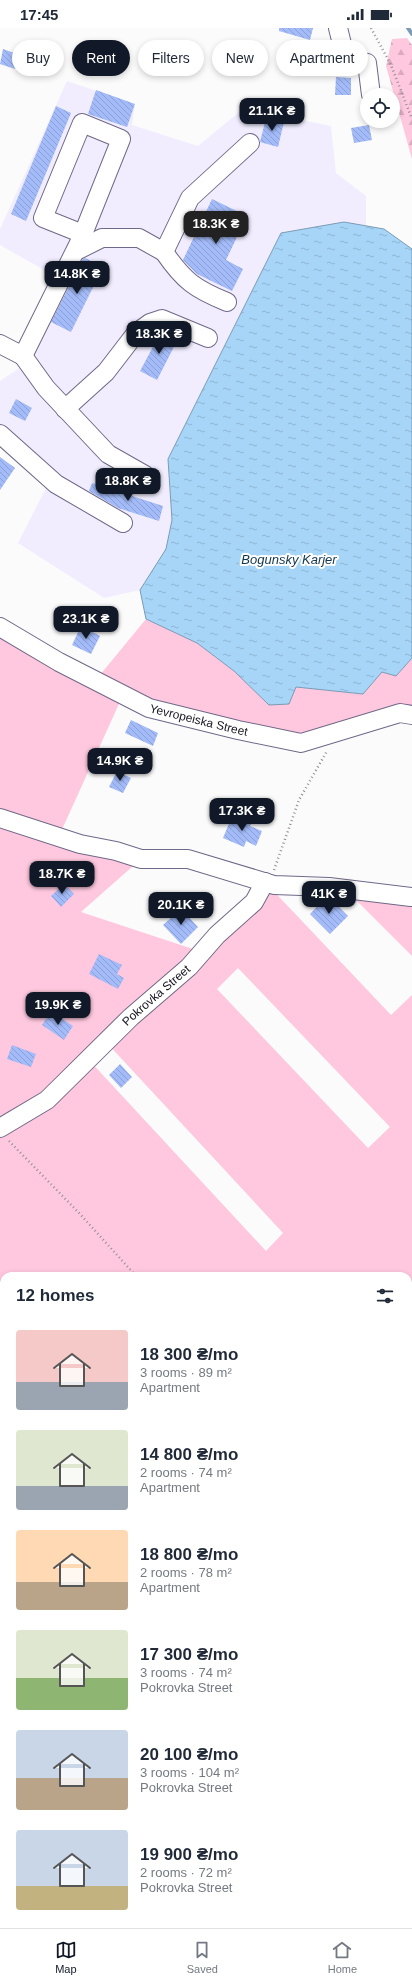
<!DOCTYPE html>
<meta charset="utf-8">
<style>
:root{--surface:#fff;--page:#f2f2f3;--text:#1f2937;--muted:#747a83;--line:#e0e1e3;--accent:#111827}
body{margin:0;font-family:Helvetica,sans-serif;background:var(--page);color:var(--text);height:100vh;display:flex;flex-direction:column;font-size:15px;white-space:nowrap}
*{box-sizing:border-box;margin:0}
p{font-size:13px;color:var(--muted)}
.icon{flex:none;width:22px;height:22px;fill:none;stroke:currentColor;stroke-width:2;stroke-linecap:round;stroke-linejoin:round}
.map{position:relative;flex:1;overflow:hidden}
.panel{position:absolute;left:0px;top:1244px;width:412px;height:656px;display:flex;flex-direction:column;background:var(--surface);border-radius:12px 12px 0 0;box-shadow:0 2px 6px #0003}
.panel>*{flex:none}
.hud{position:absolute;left:12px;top:12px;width:388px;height:36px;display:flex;gap:8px}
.fabs{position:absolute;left:360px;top:60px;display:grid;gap:8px}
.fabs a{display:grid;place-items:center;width:40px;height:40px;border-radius:50%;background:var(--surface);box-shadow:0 2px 6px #0003;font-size:20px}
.price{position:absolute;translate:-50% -34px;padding:0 9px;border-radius:8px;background:var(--accent);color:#fff;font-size:13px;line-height:26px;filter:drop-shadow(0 1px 2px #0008)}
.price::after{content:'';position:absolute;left:50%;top:24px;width:12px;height:9px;margin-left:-6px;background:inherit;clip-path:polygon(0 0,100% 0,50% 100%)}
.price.active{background:#222;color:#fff}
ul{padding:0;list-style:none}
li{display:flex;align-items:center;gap:12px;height:100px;padding:0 16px}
li span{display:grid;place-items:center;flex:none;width:112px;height:80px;border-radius:4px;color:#555}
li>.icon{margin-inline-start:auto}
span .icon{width:48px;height:48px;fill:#fffc;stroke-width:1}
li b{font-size:17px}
h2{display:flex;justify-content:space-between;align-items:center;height:48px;padding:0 16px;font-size:17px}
.chip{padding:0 14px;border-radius:18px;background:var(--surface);box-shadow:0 2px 6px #0003;font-size:14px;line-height:36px}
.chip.active{background:var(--accent);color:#fff}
.status{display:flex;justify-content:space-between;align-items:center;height:28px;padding:0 20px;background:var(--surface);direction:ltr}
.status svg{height:11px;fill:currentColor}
.menu{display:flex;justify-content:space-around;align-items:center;height:56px;border-top:1px solid var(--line);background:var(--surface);font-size:11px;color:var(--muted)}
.menu a{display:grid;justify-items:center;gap:2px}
.menu .active{color:var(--accent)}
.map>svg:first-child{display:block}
.built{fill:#f1edff}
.green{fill:#ffc8de;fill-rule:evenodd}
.forest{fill:url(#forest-firs)}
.water{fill:url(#water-ripples);stroke:#7b9bb6}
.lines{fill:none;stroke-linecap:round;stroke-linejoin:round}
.stream{stroke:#7b9bb6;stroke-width:4}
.building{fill:url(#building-back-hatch)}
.minor-casing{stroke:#706888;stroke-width:20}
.path{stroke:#918f95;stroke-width:2.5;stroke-dasharray:1 3;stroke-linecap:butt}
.minor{stroke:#fff;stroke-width:18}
.labels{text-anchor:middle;stroke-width:4;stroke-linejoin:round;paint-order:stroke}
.street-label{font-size:12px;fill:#171420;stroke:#fff}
.water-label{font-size:13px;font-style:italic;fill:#12374d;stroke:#fff}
</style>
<div class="status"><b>17:45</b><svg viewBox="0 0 49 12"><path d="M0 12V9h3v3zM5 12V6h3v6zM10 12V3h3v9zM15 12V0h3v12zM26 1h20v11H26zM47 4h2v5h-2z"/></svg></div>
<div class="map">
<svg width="412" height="1900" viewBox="0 0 412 1900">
<defs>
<pattern id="forest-firs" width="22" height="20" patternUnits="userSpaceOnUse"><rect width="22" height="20" fill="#ffc8de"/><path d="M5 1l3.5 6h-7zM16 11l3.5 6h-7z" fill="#daabbe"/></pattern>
<pattern id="water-ripples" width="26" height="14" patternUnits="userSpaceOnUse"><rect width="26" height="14" fill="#a6d5f7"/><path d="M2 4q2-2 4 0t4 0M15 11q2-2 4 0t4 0" fill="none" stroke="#8eb6d3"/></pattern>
<pattern id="building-back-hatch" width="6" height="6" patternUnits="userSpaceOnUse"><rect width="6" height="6" fill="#a3bbf8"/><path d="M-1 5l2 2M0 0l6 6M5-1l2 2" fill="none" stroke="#8ca0d4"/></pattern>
</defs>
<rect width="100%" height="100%" fill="#fbfbfb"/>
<path class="built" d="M67 53 135 76 132 97 198 118 244 80 331 98 336 145 366 168V198L344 194 281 206 168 431 172 492 166 521 140 562 104 570 18 515 48 456 0 402V353L24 337 67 255 0 217V201Z"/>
<g class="green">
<path d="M146 591 197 615 234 643 296 659 363 666 382 644 396 648 412 630V687L301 715 123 667 59 808 141 831 81 884 202 924 265 854 391 987 412 967V1375L408 1371V1248H4V1562L0 1559V599L95 653ZM238 940 390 1099 368 1120 217 961ZM106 1014 283 1205 266 1223 88 1031Z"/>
<path d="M346 862 412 869V928Z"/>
<path d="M412 1405V1900H316L312 1896H408V1409Z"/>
</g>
<path class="forest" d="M407 10 412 17V131L386 38 392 11Z"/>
<path class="water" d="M344 194 384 201 412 221V630L396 648 382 644 363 666 296 659 289 676 269 677 234 643 197 615 146 591 140 562 166 521 172 492 168 431 281 205Z"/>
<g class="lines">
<path class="stream" d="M408 0 412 6"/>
</g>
<g class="building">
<path d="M279 0H313L310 12 279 3Z"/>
<path d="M3 21 20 27 15 41 0 36Z"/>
<path d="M336 49 351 50V67H335Z"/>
<path d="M96 62 135 76 127 99 88 86Z"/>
<path d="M56 78 71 85 26 193 11 186Z"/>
<path d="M266 90 284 94 278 119 260 114Z"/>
<path d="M369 97 372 112 354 115 351 100Z"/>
<path d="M212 171 247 188 226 232 243 241 232 263 197 246 183 232Z"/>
<path d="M85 230 103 239 71 304 51 294 83 231Z"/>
<path d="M162 302 179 309 157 352 140 343Z"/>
<path d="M16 371 32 380 25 393 9 385Z"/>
<path d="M0 429 15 440 0 462Z"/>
<path d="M92 455 163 478 159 493 118 480 89 463Z"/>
<path d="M81 598 100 608 91 626 72 617Z"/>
<path d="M131 692 158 705 153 718 125 705Z"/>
<path d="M117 743 131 750 123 765 109 759Z"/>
<path d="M233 786 252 794 250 798 262 803 256 818 246 813 244 819 223 810Z"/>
<path d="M64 856 74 866 61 879 51 868Z"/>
<path d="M326 869 330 870 348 888 330 906 310 886Z"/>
<path d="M181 881 198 899 181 916 163 897Z"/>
<path d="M99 926 122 937 117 946 124 950 118 961 89 946Z"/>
<path d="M51 983 73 998 64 1012 42 997Z"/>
<path d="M12 1017 36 1026 31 1039 7 1031Z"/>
<path d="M120 1036 132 1049 121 1060 109 1047Z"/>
</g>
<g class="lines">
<defs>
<g id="minor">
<path d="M338 0 346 32 367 35 371 67"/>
<path d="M76 223 102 210H139L164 224 190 170 250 115"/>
<path d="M164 224C184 253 195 261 227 274"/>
<path d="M0 316 23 328 80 213 83 206 121 111 82 95 43 190 83 206"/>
<path d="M23 328 46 360 108 426 145 447"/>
<path d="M65 381 106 344 136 305 150 295 162 291 208 310"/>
<path d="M0 406 56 456 123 495"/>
<path id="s1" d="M0 599 59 634 149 680 238 702 301 715 400 685 412 687"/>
<path d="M0 790 80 816 116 823 141 831H188L274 857 329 859 411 869"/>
<path id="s2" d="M0 1100 47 1072 131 989 189 939 217 907 254 874 265 854"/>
<path d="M408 1418 412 1414"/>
<path d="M0 1559 4 1562"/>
<path d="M0 1671 4 1676"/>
<path d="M214 1896 218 1900"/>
<path d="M300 1896 304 1900"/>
</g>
</defs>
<use href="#minor" class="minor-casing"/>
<g class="path">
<path d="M371 0 391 37 412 91"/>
<path d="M274 842 299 772 327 723"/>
<path d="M9 1113 80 1186 136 1248"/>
<path d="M408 1546 412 1550"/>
</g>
<use href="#minor" class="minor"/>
</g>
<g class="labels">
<g class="street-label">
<text dy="4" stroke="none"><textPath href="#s1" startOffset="221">Yevropeiska Street</textPath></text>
<text dy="4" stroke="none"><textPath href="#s2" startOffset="206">Pokrovka Street</textPath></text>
</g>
<g class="water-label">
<text x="289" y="536">Bogunsky Karjer</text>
</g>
</g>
</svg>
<div class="fabs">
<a><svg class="icon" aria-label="locate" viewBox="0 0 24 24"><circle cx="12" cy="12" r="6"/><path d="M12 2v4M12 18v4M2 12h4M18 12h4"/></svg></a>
</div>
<b class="price" style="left:272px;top:104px">21.1K ₴</b>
<b class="price active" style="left:216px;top:217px">18.3K ₴</b>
<b class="price" style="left:77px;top:267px">14.8K ₴</b>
<b class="price" style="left:159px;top:327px">18.3K ₴</b>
<b class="price" style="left:128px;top:474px">18.8K ₴</b>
<b class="price" style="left:86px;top:612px">23.1K ₴</b>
<b class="price" style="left:120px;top:754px">14.9K ₴</b>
<b class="price" style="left:242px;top:804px">17.3K ₴</b>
<b class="price" style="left:62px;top:867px">18.7K ₴</b>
<b class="price" style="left:329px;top:887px">41K ₴</b>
<b class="price" style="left:181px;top:898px">20.1K ₴</b>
<b class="price" style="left:58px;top:998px">19.9K ₴</b>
<div class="hud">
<a class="chip">Buy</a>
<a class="chip active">Rent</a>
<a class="chip">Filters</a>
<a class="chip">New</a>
<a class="chip">Apartment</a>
</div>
<section class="panel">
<h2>12 homes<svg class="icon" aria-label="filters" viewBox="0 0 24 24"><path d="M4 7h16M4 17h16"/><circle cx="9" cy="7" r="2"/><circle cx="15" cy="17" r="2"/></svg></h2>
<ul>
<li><span style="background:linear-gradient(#f6c9c9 65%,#9aa5b1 0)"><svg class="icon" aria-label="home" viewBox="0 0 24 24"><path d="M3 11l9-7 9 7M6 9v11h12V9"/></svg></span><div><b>18 300 ₴/mo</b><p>3 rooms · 89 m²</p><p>Apartment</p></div></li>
<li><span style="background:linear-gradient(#dfe7d0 70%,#9aa5b1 0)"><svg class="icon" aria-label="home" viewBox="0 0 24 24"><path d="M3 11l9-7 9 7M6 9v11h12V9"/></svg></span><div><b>14 800 ₴/mo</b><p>2 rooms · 74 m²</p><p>Apartment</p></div></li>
<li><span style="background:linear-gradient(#ffd9b3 65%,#b9a48a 0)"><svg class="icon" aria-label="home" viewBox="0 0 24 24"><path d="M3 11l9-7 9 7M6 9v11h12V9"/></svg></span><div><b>18 800 ₴/mo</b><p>2 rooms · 78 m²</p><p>Apartment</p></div></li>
<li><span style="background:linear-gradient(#dfe7d0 60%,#8fb573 0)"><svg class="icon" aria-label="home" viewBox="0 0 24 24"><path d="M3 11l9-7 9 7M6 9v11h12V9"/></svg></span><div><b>17 300 ₴/mo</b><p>3 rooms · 74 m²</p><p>Pokrovka Street</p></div></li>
<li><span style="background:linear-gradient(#c9d6e8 60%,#b9a48a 0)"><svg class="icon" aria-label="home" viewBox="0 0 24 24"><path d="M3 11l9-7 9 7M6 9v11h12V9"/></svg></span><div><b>20 100 ₴/mo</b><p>3 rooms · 104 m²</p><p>Pokrovka Street</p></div></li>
<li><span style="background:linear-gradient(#c9d6e8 70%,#c2b280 0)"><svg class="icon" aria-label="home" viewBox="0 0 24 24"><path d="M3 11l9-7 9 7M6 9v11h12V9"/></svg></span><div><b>19 900 ₴/mo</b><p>2 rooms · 72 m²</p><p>Pokrovka Street</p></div></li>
</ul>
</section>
</div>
<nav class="menu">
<a class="active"><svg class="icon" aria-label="map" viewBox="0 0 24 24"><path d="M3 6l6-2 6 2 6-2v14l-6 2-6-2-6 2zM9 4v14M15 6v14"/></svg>Map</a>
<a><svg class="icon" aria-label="saved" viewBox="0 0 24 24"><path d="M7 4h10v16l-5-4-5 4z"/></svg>Saved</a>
<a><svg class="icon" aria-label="home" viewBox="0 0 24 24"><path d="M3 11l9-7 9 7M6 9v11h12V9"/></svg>Home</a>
</nav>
